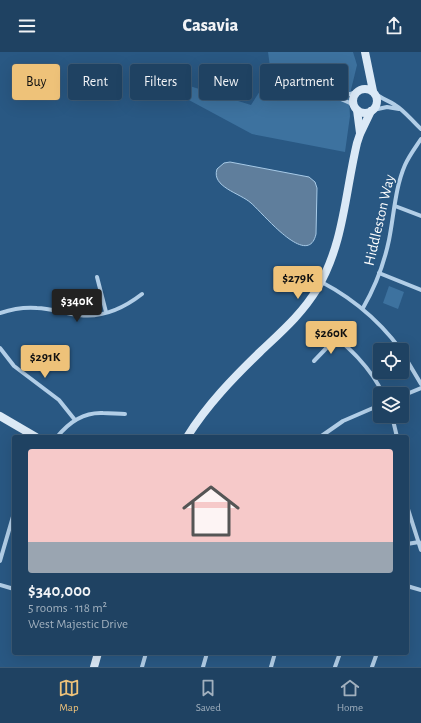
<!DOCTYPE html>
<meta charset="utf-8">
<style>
:root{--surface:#1f4262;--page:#274968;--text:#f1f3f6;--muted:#a1b0be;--line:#3c5b77;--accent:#eec279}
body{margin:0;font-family:"Alegreya Sans",sans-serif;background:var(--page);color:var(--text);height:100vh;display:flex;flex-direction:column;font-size:15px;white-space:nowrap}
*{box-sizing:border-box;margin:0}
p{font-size:13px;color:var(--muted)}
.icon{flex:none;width:22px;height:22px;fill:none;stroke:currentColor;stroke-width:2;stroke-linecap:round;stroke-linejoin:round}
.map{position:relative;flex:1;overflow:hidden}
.side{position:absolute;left:12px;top:383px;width:397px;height:220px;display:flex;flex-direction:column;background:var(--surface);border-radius:4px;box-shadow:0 4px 16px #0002,0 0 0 1px var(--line)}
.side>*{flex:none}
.guide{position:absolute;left:12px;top:12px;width:397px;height:36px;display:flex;gap:8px}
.tools{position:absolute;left:373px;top:291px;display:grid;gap:8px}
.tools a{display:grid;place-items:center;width:36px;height:36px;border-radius:4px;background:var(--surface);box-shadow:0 4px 16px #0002,0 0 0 1px var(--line);font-size:20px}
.price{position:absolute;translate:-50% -34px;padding:0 9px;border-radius:4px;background:var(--accent);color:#111;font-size:13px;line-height:26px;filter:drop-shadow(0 1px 2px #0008)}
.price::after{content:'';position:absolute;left:50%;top:24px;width:12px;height:9px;margin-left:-6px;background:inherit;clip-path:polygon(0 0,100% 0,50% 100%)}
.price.selected{background:#222;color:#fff}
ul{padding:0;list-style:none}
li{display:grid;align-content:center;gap:8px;height:212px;padding:0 16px}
li span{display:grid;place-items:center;height:124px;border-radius:4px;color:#555}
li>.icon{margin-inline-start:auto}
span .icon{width:72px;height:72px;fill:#fffc;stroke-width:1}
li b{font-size:17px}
.tag{padding:0 14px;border-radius:4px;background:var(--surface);box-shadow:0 4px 16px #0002,0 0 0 1px var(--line);font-size:14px;line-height:36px}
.tag.selected{background:var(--accent);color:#111}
header{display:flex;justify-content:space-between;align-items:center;height:52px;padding:0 16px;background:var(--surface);font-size:18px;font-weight:800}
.menu{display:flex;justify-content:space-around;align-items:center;height:56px;border-top:1px solid var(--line);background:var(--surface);font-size:11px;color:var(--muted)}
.menu a{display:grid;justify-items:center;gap:2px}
.menu .selected{color:var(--accent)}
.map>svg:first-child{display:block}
.green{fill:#3d729f}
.water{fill:#5f7e9c;stroke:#a7cae7}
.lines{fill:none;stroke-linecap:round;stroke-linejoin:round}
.street{stroke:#b2cee7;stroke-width:4}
.secondary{stroke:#dbe9f6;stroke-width:8}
.labels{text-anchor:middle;stroke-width:3;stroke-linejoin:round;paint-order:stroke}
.street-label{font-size:15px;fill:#fff;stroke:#295883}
</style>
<header><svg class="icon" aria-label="menu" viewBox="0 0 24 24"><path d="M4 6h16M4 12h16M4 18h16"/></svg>Casavia<svg class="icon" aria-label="share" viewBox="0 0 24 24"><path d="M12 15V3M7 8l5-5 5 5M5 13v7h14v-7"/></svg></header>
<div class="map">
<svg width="421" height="615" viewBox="0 0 421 615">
<rect width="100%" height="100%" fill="#295883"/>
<g class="green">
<path d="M268 0H353L357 13 349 46 350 64 345 100 252 82 174 40 180 31 251 53 271 22Z"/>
<path d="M389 234 404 240 398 257 383 251Z"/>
</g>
<path class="water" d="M230 110 309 125 315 130 317 136 316 182C308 218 262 160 251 151 240 141 211 135 217 117L224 111Z"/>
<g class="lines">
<g class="street">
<path d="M375 41C381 47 388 48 395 53 405 59 412 69 421 77"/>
<path d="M334 44 350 42 358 39"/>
<path d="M334 44 350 51 355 56"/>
<path d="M373 58 387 55 399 57"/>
<path d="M395 154 421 164"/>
<path d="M379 221 421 238"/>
<path d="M307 223C345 240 376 264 401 298"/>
<path d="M97 225 106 260"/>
<path d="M363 256C375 235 384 212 389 188 394 163 395 136 405 113 409 104 415 96 421 87"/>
<path d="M0 261C12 257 24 255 37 256 51 256 65 262 79 263 102 266 124 256 142 242"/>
<path d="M325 275C348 295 370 314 383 342"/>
<path d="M0 296 14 314 59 348 75 368"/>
<path d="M402 300 421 332"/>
<path d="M314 309 337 285"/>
<path d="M402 344 421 336"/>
<path d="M392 364 397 385"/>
<path d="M57 385C69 370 83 360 103 361 111 361 118 362 125 362"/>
<path d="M320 385 343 369 380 353"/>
<path d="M407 454 421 498"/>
<path d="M407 492 419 490"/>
<path d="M0 509 14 461"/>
<path d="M0 533 14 537"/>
<path d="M407 534 421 538"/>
<path d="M142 615 146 601"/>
<path d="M203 615 207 601"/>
<path d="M271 615 275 601"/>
<path d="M335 615 340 601"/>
<path d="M372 615 377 601"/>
</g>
<g class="secondary">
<path d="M365 0 373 39"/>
<circle cx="365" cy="49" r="12"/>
<path d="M357 58 360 81"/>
<path d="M0 364 36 385"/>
<path d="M187 385C207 353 233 326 260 300 281 280 302 262 317 237 344 192 345 141 357 91L360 82 371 59"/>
<path d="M94 615 98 601"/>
</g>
</g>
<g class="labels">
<g class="street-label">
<text transform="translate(379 168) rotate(-77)" y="5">Hiddleston Way</text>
</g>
</g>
</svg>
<div class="tools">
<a><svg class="icon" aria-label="locate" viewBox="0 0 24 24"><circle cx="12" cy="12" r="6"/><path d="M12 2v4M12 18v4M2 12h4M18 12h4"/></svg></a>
<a><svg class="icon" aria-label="layers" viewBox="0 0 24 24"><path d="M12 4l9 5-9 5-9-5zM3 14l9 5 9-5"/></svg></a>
</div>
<b class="price" style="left:298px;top:248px">$279K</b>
<b class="price selected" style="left:77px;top:271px">$340K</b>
<b class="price" style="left:331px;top:303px">$260K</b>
<b class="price" style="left:45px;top:327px">$291K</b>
<div class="guide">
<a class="tag selected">Buy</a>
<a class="tag">Rent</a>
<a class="tag">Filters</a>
<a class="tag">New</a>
<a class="tag">Apartment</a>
</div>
<section class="side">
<ul>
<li><span style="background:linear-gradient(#f6c9c9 75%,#9aa5b1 0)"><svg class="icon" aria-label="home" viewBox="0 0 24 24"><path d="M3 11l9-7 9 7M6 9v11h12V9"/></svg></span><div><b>$340,000</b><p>5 rooms · 118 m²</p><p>West Majestic Drive</p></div></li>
</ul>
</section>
</div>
<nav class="menu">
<a class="selected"><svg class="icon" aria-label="map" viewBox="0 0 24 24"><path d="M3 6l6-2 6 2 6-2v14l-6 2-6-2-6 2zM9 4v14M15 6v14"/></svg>Map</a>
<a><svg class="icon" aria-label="saved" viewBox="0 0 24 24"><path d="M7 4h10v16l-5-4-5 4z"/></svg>Saved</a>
<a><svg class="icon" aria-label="home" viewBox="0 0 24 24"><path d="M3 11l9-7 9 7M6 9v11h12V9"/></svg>Home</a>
</nav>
